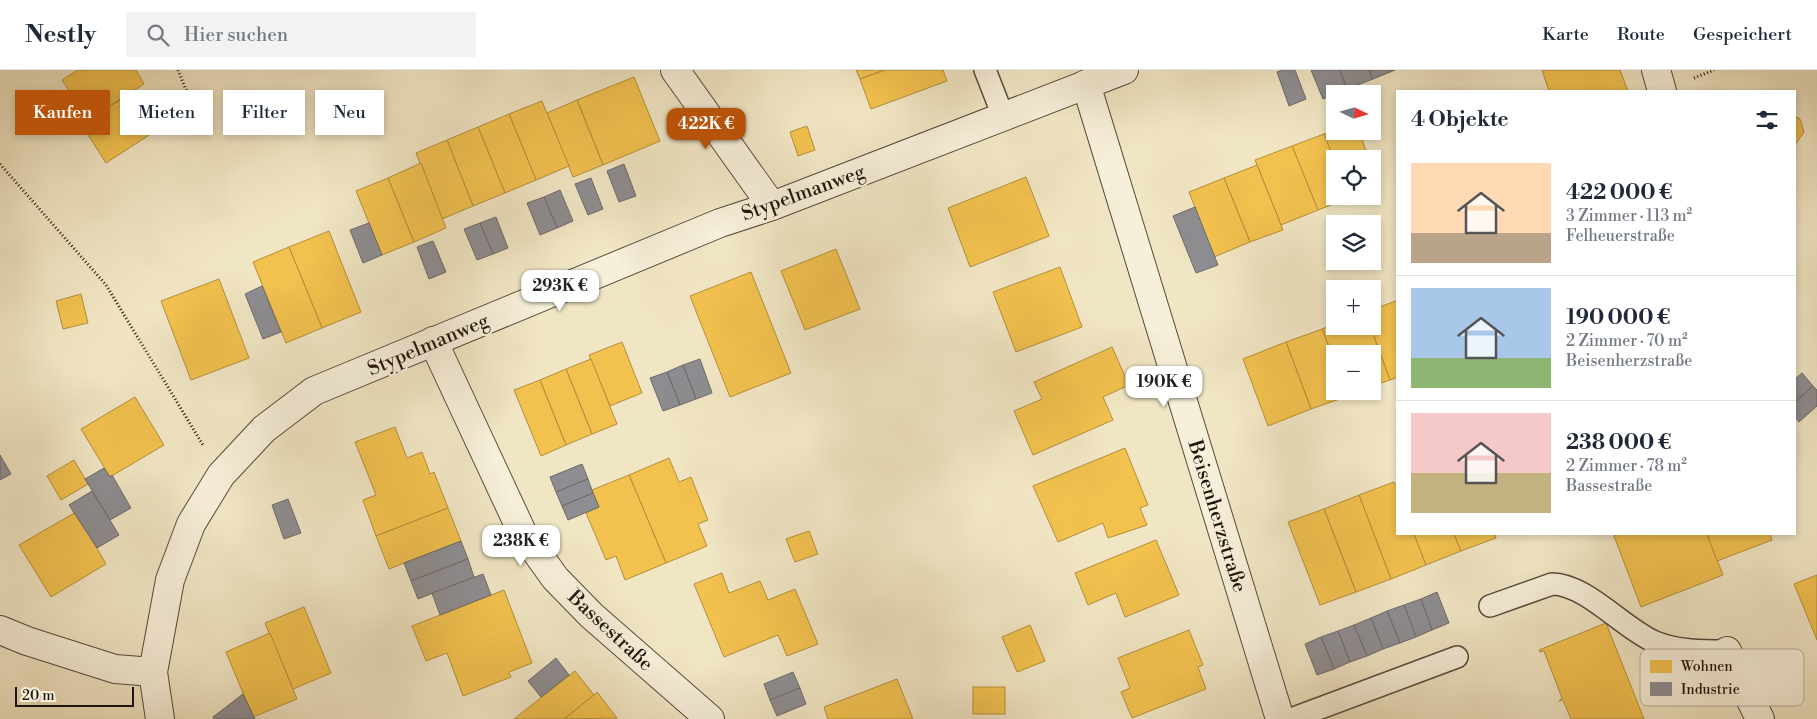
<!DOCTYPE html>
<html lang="de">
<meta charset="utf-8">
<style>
:root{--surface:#fff;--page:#f2f2f3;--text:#1f2937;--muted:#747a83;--line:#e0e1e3;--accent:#b45309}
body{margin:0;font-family:"Libre Bodoni",serif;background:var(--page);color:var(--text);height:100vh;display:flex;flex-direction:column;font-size:19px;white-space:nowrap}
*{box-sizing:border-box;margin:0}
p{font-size:16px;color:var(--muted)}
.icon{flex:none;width:28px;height:28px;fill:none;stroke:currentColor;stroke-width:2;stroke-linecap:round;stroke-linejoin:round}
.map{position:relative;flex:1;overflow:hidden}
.drawer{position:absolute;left:1396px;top:20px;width:400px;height:445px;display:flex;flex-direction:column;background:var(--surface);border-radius:0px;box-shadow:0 2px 8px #0003}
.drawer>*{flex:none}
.guide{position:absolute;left:15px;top:20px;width:475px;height:45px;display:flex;gap:10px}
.needle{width:32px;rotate:95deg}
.controls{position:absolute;left:1326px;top:15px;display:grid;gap:10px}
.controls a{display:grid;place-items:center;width:55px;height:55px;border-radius:0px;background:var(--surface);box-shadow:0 2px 8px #0003;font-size:25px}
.scale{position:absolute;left:15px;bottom:12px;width:119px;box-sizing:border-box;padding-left:5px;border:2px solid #21160e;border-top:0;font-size:14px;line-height:18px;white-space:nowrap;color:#21160e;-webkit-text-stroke:4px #f6efd9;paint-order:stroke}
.price{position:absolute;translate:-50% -42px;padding:0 11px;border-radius:10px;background:#fff;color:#222;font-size:16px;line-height:32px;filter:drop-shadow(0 1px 2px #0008)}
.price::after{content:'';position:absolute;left:50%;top:30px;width:15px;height:11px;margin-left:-8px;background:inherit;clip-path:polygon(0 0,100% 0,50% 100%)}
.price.selected{background:var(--accent);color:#fff}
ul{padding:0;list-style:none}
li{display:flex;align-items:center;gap:15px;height:125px;padding:0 15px}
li+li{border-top:1px solid var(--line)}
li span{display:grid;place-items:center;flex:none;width:140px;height:100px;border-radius:0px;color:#555}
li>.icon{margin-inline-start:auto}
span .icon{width:60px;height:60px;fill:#fffc;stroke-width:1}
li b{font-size:21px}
h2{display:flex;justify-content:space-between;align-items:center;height:60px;padding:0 15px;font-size:21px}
.chip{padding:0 18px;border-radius:0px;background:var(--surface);box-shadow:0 2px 8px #0003;font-size:18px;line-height:45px}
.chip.selected{background:var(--accent);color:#fff}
header{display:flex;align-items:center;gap:30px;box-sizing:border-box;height:70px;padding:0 25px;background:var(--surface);border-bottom:1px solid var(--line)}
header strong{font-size:24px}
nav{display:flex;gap:28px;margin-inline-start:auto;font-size:18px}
.search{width:350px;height:45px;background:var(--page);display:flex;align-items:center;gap:12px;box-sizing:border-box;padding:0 18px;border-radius:0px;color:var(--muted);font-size:19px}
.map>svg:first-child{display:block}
.homes{fill:#f2c14e;stroke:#b38e3b}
.industry{fill:#8d8d92;stroke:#6d696a}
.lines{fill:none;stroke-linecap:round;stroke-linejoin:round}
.lane-casing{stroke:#554a3c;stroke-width:24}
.street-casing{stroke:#554a3c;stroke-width:30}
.path{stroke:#21160e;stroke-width:3;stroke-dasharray:1 2.5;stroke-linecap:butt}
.lane{stroke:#f6efd9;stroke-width:21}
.street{stroke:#f6efd9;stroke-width:28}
.labels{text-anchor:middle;stroke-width:5;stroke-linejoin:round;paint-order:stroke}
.street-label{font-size:20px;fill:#21160e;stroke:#f6efd9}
.key{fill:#f6efd9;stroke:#b6ae9c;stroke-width:1}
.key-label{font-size:14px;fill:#21160e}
</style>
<header>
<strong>Nestly</strong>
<div class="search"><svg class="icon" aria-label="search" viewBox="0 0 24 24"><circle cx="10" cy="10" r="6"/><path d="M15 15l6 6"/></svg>Hier suchen</div>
<nav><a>Karte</a><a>Route</a><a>Gespeichert</a></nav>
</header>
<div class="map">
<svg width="1817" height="649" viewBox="0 0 1817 649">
<rect width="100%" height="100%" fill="#f1e6c4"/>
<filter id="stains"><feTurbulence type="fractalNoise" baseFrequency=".004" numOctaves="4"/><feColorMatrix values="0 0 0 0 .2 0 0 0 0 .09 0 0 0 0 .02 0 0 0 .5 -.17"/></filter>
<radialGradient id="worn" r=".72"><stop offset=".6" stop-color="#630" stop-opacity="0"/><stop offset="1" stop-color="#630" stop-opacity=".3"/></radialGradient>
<g class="homes">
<path d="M78 0H136L144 14 88 50 62 10Z"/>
<path d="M856 0H885L860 9Z"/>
<path d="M885 0H943L947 11 871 39 860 9Z"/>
<path d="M1542 0H1620L1628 21H1549Z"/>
<path d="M634 7 660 71 603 95 577 30Z"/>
<path d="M136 20 160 58 106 93 81 54Z"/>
<path d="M577 30 603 95 573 107 547 43Z"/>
<path d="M542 31 569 96 536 110 509 44Z"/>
<path d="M509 44 536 110 505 123 478 57Z"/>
<path d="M1795 46 1800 49 1804 62 1795 75Z"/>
<path d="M807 56 815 80 798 86 790 62Z"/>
<path d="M478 57 505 123 473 136 447 70Z"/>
<path d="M1335 59V61H1359L1369 89H1335V92L1324 64Z"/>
<path d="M1324 64 1335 92V126L1349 128 1318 140 1292 76Z"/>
<path d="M447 70 473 136 442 149 416 83Z"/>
<path d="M1292 76 1318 140 1281 155 1255 90Z"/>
<path d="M421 93 446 158 414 172 388 108Z"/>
<path d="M1257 95 1283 160 1250 172 1224 108Z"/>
<path d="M1372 97 1380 116 1372 119Z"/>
<path d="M1026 107 1049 166 970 197 948 138Z"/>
<path d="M388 108 414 172 382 185 356 121Z"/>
<path d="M1224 108 1250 172 1214 187 1189 122Z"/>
<path d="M329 161 361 242 322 258 289 177Z"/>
<path d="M289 177 322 258 286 273 253 192Z"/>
<path d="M836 179 860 239 805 260 781 201Z"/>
<path d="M1060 197 1082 257 1016 282 993 222Z"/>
<path d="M751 202 791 303 730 327 690 226Z"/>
<path d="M219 209 249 288 191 310 161 231Z"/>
<path d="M81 224 88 253 63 259 56 231Z"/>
<path d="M1398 230V307L1390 310 1370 256H1372V240Z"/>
<path d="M1335 254V256H1370L1390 310 1372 316V284H1335V292L1322 259Z"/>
<path d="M1322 259 1335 292V321H1346L1348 326 1311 339 1286 272Z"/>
<path d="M622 272 642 323 610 336 589 285Z"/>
<path d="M1286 272 1311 339 1268 356 1243 289Z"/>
<path d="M1112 277 1129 315 1103 327 1113 350 1033 385 1014 341 1042 329 1034 312Z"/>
<path d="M591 289 617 354 592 364 566 299Z"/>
<path d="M566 299 592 364 566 375 540 310Z"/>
<path d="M540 310 566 375 541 386 514 320Z"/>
<path d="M135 327 164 375 110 407 81 359Z"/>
<path d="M395 357 407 388 422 382 430 404 434 402 448 438 376 466 363 430 376 425 355 372Z"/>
<path d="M1125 378 1148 435 1140 438 1147 455 1108 468 1103 453 1058 472 1033 416Z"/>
<path d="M669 388 679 412 691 407 708 450 698 454 707 476 666 493 629 405Z"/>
<path d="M74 390 88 414 61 430 47 406Z"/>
<path d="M629 405 666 493 625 510 616 486 606 490 586 443 599 437 592 420Z"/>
<path d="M1394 412 1398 419V464H1414L1426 495 1391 509 1359 425Z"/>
<path d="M1359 425 1391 509 1356 522 1324 439Z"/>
<path d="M448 438 461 471 389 499 376 466Z"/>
<path d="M1324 439 1356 522 1320 535 1288 452Z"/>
<path d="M76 442 106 494 51 527 19 475Z"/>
<path d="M809 461 818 484 795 492 786 469Z"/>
<path d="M1414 464H1454L1461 481 1426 495Z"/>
<path d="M1454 464H1495L1496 468 1461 481Z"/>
<path d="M1619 464H1707L1723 505 1641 537 1614 466Z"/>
<path d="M1707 464H1770L1772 470 1717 491Z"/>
<path d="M1156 470 1179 525 1125 547 1116 523 1088 535 1075 503Z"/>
<path d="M722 503 729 523 760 511 768 530 795 519 818 574 787 586 778 565 724 587 694 514Z"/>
<path d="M1817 505V570L1794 514Z"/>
<path d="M504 520 532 593 509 602 511 607 463 626 447 583 426 591 412 556Z"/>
<path d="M304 537 331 603 293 619 265 553Z"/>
<path d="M1606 553 1644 649H1571L1563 630 1559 631 1562 628 1544 581 1540 582 1539 580Z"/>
<path d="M1030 555 1045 591 1017 602 1002 567Z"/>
<path d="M1189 560 1203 595 1198 597 1206 619 1132 648 1121 622 1130 618 1118 588Z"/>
<path d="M270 563 297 629 253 647 226 582Z"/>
<path d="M575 601 594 625 564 649H514Z"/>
<path d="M897 609 913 649H828L824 637Z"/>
<rect x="973" y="617" width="32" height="27"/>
<path d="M597 622 617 648 564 649 594 625Z"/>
</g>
<g class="industry">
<path d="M1283 0H1295L1306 29 1289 36 1277 2Z"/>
<path d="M1311 0H1340L1347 19 1323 29Z"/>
<path d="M1340 0H1369L1373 9 1347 19Z"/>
<path d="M1369 0H1395L1373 9Z"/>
<path d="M624 94 636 126 619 132 607 101Z"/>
<path d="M591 108 603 139 588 145 575 114Z"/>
<path d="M560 120 573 151 557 158 544 127Z"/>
<path d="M544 127 557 158 540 165 527 133Z"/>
<path d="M1195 137 1218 195 1196 203 1173 146Z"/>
<path d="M496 147 508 178 493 184 480 153Z"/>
<path d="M369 153 382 185 363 193 350 160Z"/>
<path d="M480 153 493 184 477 190 464 159Z"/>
<path d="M433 171 446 202 429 209 417 177Z"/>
<path d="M262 216 281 262 263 269 245 224Z"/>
<path d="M700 289 712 323 696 329 683 295Z"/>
<path d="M683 295 696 329 680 335 667 302Z"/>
<path d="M667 302 680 335 663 341 650 308Z"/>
<path d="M1802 303 1813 316 1795 332V309Z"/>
<path d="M1813 316 1817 320V336L1799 352 1795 347V332Z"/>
<path d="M0 385 11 404 0 410Z"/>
<path d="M582 394 588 409 556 422 550 407Z"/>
<path d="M104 398 110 407 112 405 131 438 110 450 85 409Z"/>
<path d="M588 409 593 423 562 436 556 422Z"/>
<path d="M92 421 119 465 97 478 69 435Z"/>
<path d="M593 423 599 437 568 450 562 436Z"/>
<path d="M288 429 301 463 284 469 272 435Z"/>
<path d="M461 471 468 489 411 511 404 493Z"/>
<path d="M468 489 474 507 418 529 411 511Z"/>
<path d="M483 504 491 525 440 545 432 523Z"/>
<path d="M1437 522 1449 553 1432 560 1421 529Z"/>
<path d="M1421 529 1432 560 1416 567 1404 535Z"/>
<path d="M1404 535 1416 567 1400 573 1387 541Z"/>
<path d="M1387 541 1400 573 1383 579 1371 548Z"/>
<path d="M1371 548 1383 579 1367 586 1354 555Z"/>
<path d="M1354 555 1367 586 1350 592 1338 561Z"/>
<path d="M1338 561 1350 592 1334 599 1321 567Z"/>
<path d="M1321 567 1334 599 1317 605 1305 574Z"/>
<path d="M556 588 569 605 541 627 528 611Z"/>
<path d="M793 602 800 618 770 630 764 614Z"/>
<path d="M800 618 806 634 777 646 770 630Z"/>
<path d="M243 624 255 649H214L213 647Z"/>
</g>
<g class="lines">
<defs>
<g id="lane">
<path d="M985 0 1003 46"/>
<path d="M1490 536 1552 514C1586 514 1624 559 1655 572 1677 581 1703 581 1727 581"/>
<path d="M1291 649 1457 587"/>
</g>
<g id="street">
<path d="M675 0 772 136"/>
<path d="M1656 0 1662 21"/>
<path d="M1086 14 1280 649"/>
<path d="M433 271 522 462 555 508 591 545 710 649"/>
<path d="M0 560 27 571 115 599 153 602"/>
<path d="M1727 581 1760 649"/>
<path d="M160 649 153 602 170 510 191 454 221 405 264 359 314 321 720 153 772 136 1124 0"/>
</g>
</defs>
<use href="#lane" class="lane-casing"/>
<use href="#street" class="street-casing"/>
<g class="path">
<path d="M178 0 187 22"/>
<path d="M1694 8 1714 0"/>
<path d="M0 94 106 215 203 375"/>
</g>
<use href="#lane" class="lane"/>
<use href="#street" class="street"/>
</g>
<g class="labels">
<g class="street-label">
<text transform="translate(803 122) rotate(-20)" y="7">Stypelmanweg</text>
<text transform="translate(428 274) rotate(-23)" y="7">Stypelmanweg</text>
<text transform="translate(1218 446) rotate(73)" y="7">Beisenherzstraße</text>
<text transform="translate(611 560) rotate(43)" y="7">Bassestraße</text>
</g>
</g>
<rect x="1640" y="579" width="164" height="57" rx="8" class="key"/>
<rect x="1650" y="590" width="22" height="13" fill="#f2c14e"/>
<rect x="1650" y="612" width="22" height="14" fill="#8d8d92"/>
<g class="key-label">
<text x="1681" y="601">Wohnen</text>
<text x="1681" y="624">Industrie</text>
</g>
<rect width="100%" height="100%" filter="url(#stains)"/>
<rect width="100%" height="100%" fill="url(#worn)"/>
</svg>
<div class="controls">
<a><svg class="needle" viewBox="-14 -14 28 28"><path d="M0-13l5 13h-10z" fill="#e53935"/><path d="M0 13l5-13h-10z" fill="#747a83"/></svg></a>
<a><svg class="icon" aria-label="locate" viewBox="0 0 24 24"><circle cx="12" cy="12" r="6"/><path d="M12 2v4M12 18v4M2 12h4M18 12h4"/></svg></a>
<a><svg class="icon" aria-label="layers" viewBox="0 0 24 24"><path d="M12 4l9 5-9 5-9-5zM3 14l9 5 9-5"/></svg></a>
<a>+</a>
<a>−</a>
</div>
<div class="scale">20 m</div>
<b class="price selected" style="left:706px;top:80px">422K €</b>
<b class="price" style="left:560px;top:242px">293K €</b>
<b class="price" style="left:1164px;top:338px">190K €</b>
<b class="price" style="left:521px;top:497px">238K €</b>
<div class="guide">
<a class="chip selected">Kaufen</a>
<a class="chip">Mieten</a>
<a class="chip">Filter</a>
<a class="chip">Neu</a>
</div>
<section class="drawer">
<h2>4 Objekte<svg class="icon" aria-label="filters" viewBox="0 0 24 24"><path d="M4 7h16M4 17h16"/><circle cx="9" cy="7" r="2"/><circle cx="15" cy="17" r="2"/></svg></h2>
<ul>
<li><span style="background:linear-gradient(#ffd9b3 70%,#b9a48a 0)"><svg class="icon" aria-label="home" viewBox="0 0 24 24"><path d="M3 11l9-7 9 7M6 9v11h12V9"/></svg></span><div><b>422 000 €</b><p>3 Zimmer · 113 m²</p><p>Felheuerstraße</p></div></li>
<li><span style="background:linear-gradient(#a9c7e8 70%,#8fb573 0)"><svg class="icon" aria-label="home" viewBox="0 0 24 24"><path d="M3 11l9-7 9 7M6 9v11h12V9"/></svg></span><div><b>190 000 €</b><p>2 Zimmer · 70 m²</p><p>Beisenherzstraße</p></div></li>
<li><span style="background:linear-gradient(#f6c9c9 60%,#c2b280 0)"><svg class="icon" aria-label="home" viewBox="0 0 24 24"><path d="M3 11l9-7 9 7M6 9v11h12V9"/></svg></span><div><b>238 000 €</b><p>2 Zimmer · 78 m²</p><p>Bassestraße</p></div></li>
</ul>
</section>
</div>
